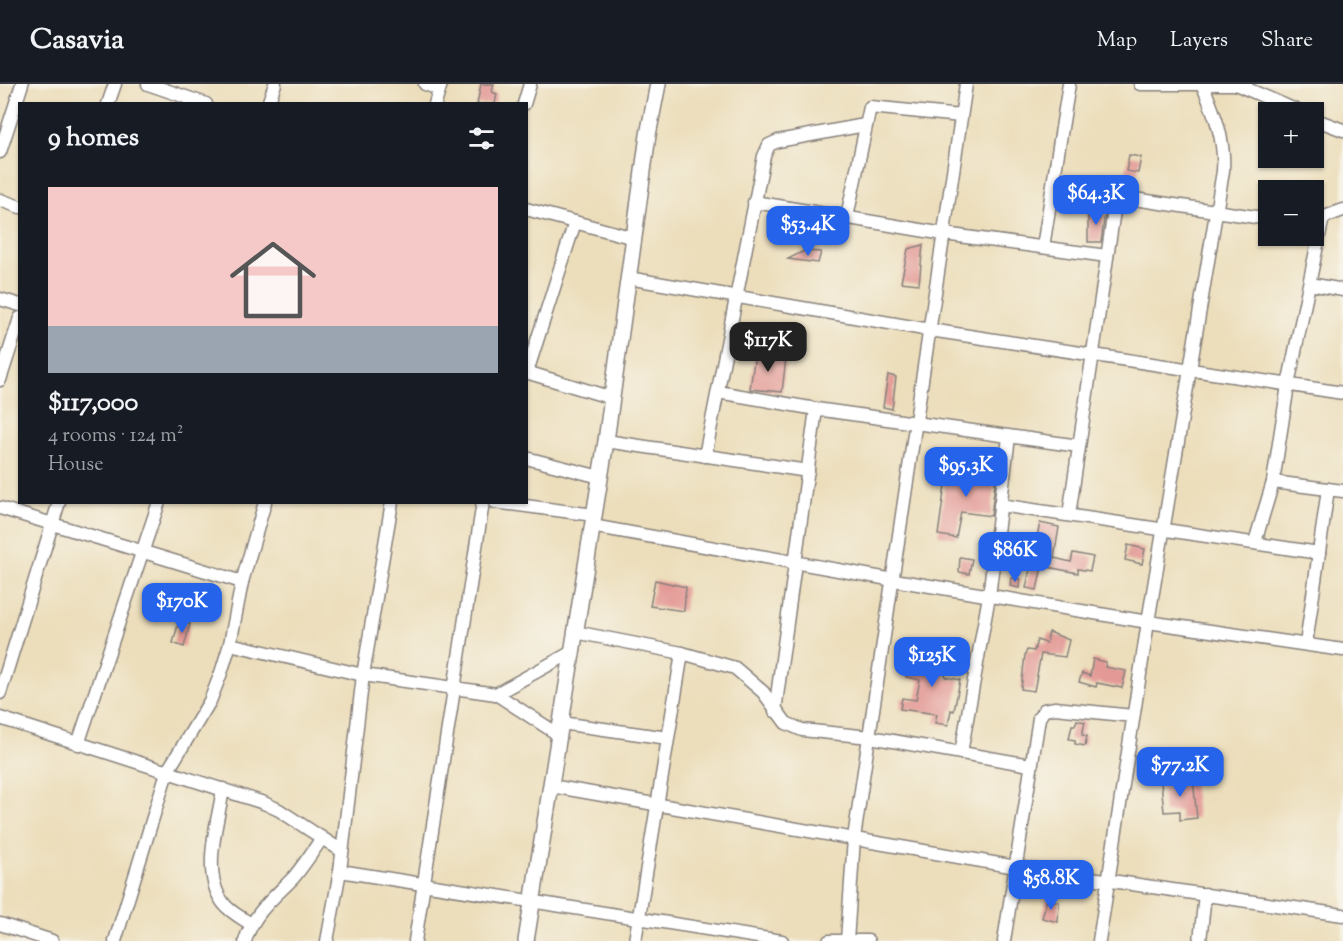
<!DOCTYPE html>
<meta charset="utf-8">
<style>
:root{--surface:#171b24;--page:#20242c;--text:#f1f3f6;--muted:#9ea1a6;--line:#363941;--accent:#2563eb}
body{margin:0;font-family:"Sorts Mill Goudy",serif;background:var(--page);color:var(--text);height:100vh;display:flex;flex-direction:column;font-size:22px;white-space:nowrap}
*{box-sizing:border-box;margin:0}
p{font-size:20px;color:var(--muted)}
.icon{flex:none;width:33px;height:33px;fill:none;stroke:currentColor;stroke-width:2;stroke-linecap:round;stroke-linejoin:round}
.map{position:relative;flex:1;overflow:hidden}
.sheet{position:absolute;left:18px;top:18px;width:510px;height:402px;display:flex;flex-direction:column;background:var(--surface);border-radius:0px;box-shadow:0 2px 4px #0004}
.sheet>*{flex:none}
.fabs{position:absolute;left:1258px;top:18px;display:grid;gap:12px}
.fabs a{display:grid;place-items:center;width:66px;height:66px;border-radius:0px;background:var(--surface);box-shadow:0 2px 4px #0004;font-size:30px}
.price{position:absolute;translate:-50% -51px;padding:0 14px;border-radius:12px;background:var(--accent);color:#fff;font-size:20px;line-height:39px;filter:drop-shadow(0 2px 3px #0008)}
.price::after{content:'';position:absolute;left:50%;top:36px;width:18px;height:14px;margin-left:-9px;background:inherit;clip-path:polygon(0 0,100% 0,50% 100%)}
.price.active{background:#222;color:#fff}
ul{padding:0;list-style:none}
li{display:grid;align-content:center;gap:12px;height:318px;padding:0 30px}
li span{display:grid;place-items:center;height:186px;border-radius:0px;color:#555}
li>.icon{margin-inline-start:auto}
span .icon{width:108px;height:108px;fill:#fffc;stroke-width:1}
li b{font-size:26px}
h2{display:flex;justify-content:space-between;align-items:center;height:72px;padding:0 30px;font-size:26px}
header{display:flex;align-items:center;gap:36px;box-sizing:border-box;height:84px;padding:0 30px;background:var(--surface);border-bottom:2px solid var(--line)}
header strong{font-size:28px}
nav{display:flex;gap:33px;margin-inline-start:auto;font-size:21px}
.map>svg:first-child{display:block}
.building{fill:#e39995}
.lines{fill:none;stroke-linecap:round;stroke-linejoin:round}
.minor-casing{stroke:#87807b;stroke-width:15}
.tertiary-casing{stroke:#87807b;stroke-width:18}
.minor{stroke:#fff;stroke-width:12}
.tertiary{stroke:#fff;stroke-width:15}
</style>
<header>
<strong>Casavia</strong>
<nav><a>Map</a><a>Layers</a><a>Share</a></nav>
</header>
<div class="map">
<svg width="1343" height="857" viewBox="0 0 1343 857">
<rect width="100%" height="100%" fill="#f7f3e8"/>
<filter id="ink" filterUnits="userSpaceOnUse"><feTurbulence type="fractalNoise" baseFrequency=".0167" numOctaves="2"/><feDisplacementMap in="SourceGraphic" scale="12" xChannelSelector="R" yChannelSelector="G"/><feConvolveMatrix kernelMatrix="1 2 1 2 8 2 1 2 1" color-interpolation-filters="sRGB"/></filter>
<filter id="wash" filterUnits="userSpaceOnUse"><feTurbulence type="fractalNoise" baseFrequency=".008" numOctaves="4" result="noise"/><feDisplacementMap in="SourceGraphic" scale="24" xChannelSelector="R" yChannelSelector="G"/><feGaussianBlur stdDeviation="1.35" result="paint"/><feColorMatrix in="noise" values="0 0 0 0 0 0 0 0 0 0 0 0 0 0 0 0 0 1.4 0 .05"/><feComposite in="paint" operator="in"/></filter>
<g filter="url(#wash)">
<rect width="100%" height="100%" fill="#ecdebb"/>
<g id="blocks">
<g class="building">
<path d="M481 0H494L492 8 497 10 495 20H477Z"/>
<path d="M1129 71 1141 73 1138 89 1126 87Z"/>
<path d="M1088 128H1105L1101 158H1088Z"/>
<path d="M923 161 919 200 901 198 908 165Z"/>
<path d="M804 167 821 168 818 179 788 175Z"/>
<path d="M755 270 786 274 782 308 750 305Z"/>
<path d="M888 291 896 293 892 325 883 323Z"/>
<path d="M972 379 989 381 988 389 996 390 991 432 961 428 956 454 938 451 945 401 941 400 943 391 969 396Z"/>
<path d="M1040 439 1059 443 1054 474 1071 478 1073 469 1093 473 1090 487 1078 485V489L1042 482 1037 506 1026 504Z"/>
<path d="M1128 461 1145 465 1142 480 1125 476Z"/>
<path d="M960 473 972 475 969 490 959 488Z"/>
<path d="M1011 494 1020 495 1019 504 1010 502Z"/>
<path d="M655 496 686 503 684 527 650 522Z"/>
<path d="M179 537 190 540 184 563 173 559Z"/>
<path d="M1049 548 1069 556 1065 573 1041 570 1034 607 1021 605 1025 571 1027 566 1034 567 1037 556 1046 559Z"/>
<path d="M924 561 940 565 936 584 946 587 945 593 960 596 954 627 951 626 948 641 935 639 937 630 900 625 902 614 916 616 920 596 906 593 909 581 919 584Z"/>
<path d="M1093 575 1106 578 1105 583 1126 587 1122 604 1097 599 1096 603 1079 598 1082 589 1090 592Z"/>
<path d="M1077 636 1085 638 1082 651 1087 652 1085 662 1075 660V656L1069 655 1072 641H1075Z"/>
<path d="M1193 695 1197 734 1180 736V727L1164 728 1161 698Z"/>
<path d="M1047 815 1059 818 1058 838 1042 834Z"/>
</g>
</g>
</g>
<g filter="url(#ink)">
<use href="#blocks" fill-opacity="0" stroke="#87807b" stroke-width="1.5"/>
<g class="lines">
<defs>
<g id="minor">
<path d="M148 0 206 20"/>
<path d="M425 0 439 5"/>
<path d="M1140 0H1246"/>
<path d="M1238 1 1300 28"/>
<path d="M108 20 115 0"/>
<path d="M268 20 275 0"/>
<path d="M435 20 441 0"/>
<path d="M524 20 530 0"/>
<path d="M1314 35 1343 46"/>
<path d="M0 68 22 0"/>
<path d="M1053 103 1269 135"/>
<path d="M0 116 20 123"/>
<path d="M754 118 944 150 1107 172"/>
<path d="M526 125 634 154"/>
<path d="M847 133 870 23 961 32"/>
<path d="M1314 137 1343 126"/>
<path d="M1043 163 1069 0"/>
<path d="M628 194 930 246 1343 309"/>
<path d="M1310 200 1343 206"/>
<path d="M0 215 20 221"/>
<path d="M526 288 612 314"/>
<path d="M527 288 575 138"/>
<path d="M0 296 20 234"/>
<path d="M718 308 816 325 1079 362"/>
<path d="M606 357 808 387"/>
<path d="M705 372 764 72 769 61 778 57 865 41"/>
<path d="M526 374 600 393"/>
<path d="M1273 398 1343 407"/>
<path d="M495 418 594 431"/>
<path d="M1000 421 1319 469"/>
<path d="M0 424 242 498"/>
<path d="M1069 431 1116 113"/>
<path d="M592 442 894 496 1148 538 1343 566"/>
<path d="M1255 458 1273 398 1288 301 1323 133"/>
<path d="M575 548 682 569 735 584 763 608 786 639 802 646 870 653 1030 681"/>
<path d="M230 560 363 591 496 610 559 651"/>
<path d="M1306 560 1328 405"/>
<path d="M0 609 59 418"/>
<path d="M496 610 572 568"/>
<path d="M775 627 816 325"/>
<path d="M0 634 264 719 279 726 342 767"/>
<path d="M561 639 668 654"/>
<path d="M78 660 159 418"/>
<path d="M961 669 989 512 1009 353"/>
<path d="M551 702 1016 783 1343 831"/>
<path d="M223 705C218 739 200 790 224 820 230 828 242 834 251 840"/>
<path d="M340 787 782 857"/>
<path d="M0 840 52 857"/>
<path d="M115 857 167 688 210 617 221 589 230 560 242 498 265 418"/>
<path d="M245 857C254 828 274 814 294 793 304 781 313 767 322 754"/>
<path d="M327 857 340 787 363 591 392 418"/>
<path d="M415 857 483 418"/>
<path d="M635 857 682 569"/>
<path d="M829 857H868"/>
<path d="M847 857 854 754 966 0"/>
<path d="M1004 857 1039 634 1044 626 1055 624 1133 632"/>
<path d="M1099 857 1148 538 1223 87C1225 55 1215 31 1203 2"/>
<path d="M1200 857 1205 810"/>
</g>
<path id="tertiary" d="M526 857 606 357 648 51 658 0"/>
</defs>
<use href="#minor" class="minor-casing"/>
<use href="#tertiary" class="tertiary-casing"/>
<use href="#minor" class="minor"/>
<use href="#tertiary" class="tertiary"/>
</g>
</g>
</svg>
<div class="fabs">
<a>+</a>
<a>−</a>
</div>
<b class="price" style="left:1096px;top:142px">$64.3K</b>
<b class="price" style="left:808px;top:173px">$53.4K</b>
<b class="price active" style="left:768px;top:289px">$117K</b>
<b class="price" style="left:966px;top:414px">$95.3K</b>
<b class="price" style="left:1015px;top:499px">$86K</b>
<b class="price" style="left:182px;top:550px">$170K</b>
<b class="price" style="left:932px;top:604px">$125K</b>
<b class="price" style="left:1180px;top:714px">$77.2K</b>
<b class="price" style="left:1051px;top:827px">$58.8K</b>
<section class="sheet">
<h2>9 homes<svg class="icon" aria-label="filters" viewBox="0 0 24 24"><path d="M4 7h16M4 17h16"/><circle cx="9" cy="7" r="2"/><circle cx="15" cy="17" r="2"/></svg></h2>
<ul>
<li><span style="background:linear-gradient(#f6c9c9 75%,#9aa5b1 0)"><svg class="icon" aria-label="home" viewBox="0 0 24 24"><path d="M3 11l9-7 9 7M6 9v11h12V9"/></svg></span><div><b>$117,000</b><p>4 rooms · 124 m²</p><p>House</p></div></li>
</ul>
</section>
</div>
